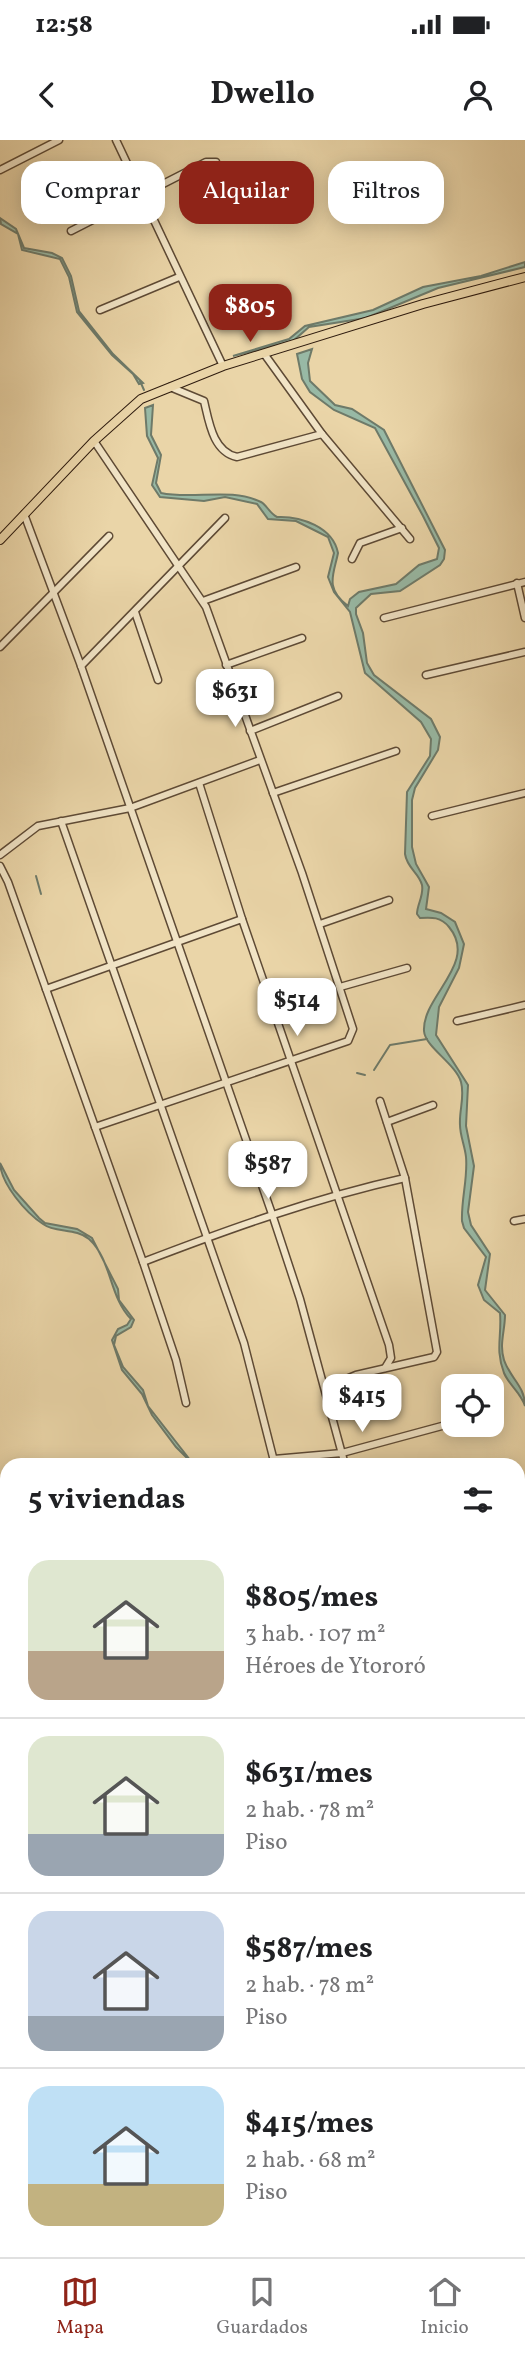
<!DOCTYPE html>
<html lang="es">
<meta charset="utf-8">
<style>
:root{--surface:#fff;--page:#f6f6f6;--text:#202124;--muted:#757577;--line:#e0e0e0;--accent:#8f2418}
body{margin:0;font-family:Vollkorn,serif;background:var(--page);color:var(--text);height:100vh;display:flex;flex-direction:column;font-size:26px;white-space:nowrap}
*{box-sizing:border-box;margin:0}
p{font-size:23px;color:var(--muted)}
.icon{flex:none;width:38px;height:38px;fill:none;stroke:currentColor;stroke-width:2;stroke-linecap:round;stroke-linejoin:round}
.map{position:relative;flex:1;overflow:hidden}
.drawer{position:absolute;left:0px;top:1318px;width:525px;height:800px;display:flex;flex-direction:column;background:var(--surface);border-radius:21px 21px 0 0;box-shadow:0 4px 18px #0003}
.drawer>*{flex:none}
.top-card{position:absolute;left:21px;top:21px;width:483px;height:63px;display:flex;gap:14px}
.buttons{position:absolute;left:441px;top:1234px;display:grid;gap:14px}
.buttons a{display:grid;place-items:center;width:63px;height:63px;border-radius:14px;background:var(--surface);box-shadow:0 4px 18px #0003;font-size:35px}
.price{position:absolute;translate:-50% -60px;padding:0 16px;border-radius:14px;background:#fff;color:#222;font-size:23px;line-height:46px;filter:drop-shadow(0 2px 4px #0008)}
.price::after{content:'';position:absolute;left:50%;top:42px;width:21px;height:16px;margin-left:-10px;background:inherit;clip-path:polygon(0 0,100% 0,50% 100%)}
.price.on{background:var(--accent);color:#fff}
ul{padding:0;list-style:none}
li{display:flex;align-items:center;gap:21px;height:175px;padding:0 28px}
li+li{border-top:2px solid var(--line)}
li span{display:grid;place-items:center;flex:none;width:196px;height:140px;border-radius:21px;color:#555}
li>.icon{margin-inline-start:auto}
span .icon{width:84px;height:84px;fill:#fffc;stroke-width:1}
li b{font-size:30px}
h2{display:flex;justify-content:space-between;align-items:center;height:84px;padding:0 28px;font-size:30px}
.pill{padding:0 24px;border-radius:21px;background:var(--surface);box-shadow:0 4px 18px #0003;font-size:24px;line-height:63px}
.pill.on{background:var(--accent);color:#fff}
.status{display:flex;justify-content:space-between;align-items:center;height:49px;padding:0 35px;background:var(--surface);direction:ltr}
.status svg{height:19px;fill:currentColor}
header{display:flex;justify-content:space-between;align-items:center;height:91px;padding:0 28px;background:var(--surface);font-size:32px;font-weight:700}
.tab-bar{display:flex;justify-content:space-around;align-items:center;height:98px;border-top:2px solid var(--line);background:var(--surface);font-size:19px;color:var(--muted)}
.tab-bar a{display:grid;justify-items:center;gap:4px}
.tab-bar .on{color:var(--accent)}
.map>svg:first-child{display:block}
.water{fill:#98b9a5;stroke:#6e7a69;stroke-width:2}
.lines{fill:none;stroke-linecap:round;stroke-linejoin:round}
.stream{stroke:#6e7a69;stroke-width:2}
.minor-casing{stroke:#5e4a35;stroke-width:9}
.major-casing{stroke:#2f1c0f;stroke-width:10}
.minor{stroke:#f1e4c6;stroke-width:6}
.major{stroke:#ead5a8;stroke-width:8}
</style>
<div class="status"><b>12:58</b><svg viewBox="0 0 49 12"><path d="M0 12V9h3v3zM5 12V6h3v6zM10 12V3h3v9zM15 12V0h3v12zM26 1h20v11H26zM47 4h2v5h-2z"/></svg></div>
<header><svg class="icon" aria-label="back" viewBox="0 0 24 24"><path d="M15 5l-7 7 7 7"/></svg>Dwello<svg class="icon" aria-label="person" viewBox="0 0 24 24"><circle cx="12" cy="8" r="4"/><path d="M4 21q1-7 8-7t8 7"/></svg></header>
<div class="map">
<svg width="525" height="2117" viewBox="0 0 525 2117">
<rect width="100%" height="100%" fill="#ead5a8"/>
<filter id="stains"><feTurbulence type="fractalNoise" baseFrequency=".00286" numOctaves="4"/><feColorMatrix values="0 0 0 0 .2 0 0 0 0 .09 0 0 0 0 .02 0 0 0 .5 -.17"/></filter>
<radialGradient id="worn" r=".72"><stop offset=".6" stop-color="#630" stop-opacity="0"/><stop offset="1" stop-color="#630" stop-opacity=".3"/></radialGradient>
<g class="water">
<path d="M0 78 16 89 24 108 52 113 62 118 71 136 79 171 113 214 143 243 139 244 133 234 112 215 77 172 69 137 60 119 22 110 18 94 1 84Z"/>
<path d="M525 122V127L438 148 366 178 309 187 293 201 233 216 289 199 305 186 373 170 423 147 481 136Z"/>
<path d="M312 209 308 223 310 241 335 265 352 269 384 290 445 410 444 419 440 425 400 451 371 454 356 468V474L363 493 367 523 374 535 431 579 440 597 438 610 415 648 412 660V707L416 724 429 747 426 769 441 773 455 782 464 804 459 828 439 867 436 895 468 945 466 986 474 1026 468 1072 471 1085 490 1114 485 1150 505 1175C505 1191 499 1204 504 1220 510 1238 525 1246 525 1266 521 1253 509 1245 504 1233 495 1209 502 1196 500 1173L484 1160 478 1145 486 1117 464 1088 462 1081C461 1060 468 1038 466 1017 465 1006 460 996 460 985 459 970 465 957 461 942 456 924 425 907 424 891 422 856 479 823 449 787 441 777 432 777 420 778L417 774C417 764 424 756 422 745 419 733 407 728 405 714L407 652 430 616 431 599 421 582 365 533 350 472 334 452 328 437 334 413 328 397 296 381 268 379 257 364 225 357 204 361 160 357 152 345 158 318 147 296 145 268 153 265 151 295 161 315 156 343 161 353C193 360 230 347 261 362 267 365 269 373 277 377 301 376 333 387 338 413 334 434 324 448 348 466L350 459 359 452 396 444 419 425 437 419 439 408 423 376 375 288 334 270 310 252 302 239 297 214Z"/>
<path d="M0 1023 14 1050 39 1078 45 1083 77 1089 92 1098 118 1149 119 1160 134 1180 131 1187 116 1196 114 1205 123 1227 143 1250 148 1266 194 1325 176 1307 152 1275 142 1254 122 1230 112 1200 118 1189 127 1185 131 1179C109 1157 112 1120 89 1099 76 1088 55 1093 43 1084 26 1073 1 1044 0 1023Z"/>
<path d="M518 1999H525V2088L518 2089Z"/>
<path d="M251 2111H413L390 2117H257Z"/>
</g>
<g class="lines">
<g class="stream">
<path d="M140 241 144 250"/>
<path d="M36 736 41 754"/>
<path d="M374 930 390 905 427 899"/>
<path d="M357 933 365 935"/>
<path d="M518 1955 525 1962"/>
</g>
<defs>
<g id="minor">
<path d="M116 0 223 226"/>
<path d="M0 30 59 0"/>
<path d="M71 91 206 22H216"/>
<path d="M100 170 179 137"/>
<path d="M265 215 322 294 410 399"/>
<path d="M170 247 204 261C209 282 213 312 237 317L322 294"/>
<path d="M94 301 206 467 302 733 353 889 348 901 95 987"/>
<path d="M24 374 81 526 272 1074 300 1159 345 1325"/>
<path d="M352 419 360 403 402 388"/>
<path d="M517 443 525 478"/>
<path d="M203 461 296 427"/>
<path d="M135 472 158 540"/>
<path d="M384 478 525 442"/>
<path d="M0 507 109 396"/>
<path d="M226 525 302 498"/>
<path d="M81 526 225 378"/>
<path d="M426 535 525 512"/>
<path d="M250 591 338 556"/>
<path d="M199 643 242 779"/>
<path d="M273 653 396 611"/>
<path d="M432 676 525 653"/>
<path d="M61 681 244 1203 275 1325"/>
<path d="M0 715 38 686 130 668 260 620"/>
<path d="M0 726 8 742 143 1122 176 1220 186 1263"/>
<path d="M320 784 389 760"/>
<path d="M340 847 407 828"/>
<path d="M46 849 242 779 389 1205 391 1218 385 1228"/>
<path d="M457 881 525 865"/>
<path d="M387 982 433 965"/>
<path d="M514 1081 525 1079"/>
<path d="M143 1122C229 1089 315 1058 405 1038"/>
<path d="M325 1248 356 1235 434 1217 437 1212 405 1038 380 961"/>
<path d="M274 1319 342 1313 453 1283"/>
<path d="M518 1762 525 1766"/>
</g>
<path id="major" d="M0 400 94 301 141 259 223 226 423 164 525 137"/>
</defs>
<use href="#minor" class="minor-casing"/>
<use href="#major" class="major-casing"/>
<use href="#minor" class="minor"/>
<use href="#major" class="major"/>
</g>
<rect width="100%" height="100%" filter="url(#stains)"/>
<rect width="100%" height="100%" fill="url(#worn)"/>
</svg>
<div class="buttons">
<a><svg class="icon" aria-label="locate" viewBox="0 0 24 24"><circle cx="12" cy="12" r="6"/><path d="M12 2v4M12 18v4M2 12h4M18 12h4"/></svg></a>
</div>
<b class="price on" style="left:250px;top:204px">$805</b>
<b class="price" style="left:235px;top:589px">$631</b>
<b class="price" style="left:297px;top:898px">$514</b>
<b class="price" style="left:268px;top:1061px">$587</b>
<b class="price" style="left:362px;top:1294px">$415</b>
<div class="top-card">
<a class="pill">Comprar</a>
<a class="pill on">Alquilar</a>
<a class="pill">Filtros</a>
</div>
<section class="drawer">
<h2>5 viviendas<svg class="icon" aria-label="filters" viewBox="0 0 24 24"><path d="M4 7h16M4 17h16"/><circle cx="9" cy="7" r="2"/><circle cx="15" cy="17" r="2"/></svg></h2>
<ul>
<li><span style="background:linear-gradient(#dfe7d0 65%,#b9a48a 0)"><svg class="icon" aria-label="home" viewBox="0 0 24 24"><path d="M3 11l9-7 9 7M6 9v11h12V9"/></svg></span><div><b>$805/mes</b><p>3 hab. · 107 m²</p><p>Héroes de Ytororó</p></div></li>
<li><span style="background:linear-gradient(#dfe7d0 70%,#9aa5b1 0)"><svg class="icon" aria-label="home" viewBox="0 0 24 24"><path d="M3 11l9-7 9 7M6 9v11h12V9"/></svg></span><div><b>$631/mes</b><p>2 hab. · 78 m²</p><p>Piso</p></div></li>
<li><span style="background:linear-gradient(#c9d6e8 75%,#9aa5b1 0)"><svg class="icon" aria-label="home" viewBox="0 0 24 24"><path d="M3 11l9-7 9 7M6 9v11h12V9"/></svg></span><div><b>$587/mes</b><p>2 hab. · 78 m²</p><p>Piso</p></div></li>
<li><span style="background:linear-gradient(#bfe0f5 70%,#c2b280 0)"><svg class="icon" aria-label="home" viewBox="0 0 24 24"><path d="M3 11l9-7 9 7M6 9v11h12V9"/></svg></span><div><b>$415/mes</b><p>2 hab. · 68 m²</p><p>Piso</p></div></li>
</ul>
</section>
</div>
<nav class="tab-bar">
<a class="on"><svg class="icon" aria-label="map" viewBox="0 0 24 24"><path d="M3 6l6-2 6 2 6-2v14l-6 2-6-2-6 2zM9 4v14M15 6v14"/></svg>Mapa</a>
<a><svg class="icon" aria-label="saved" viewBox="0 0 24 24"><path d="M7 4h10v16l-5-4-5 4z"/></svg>Guardados</a>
<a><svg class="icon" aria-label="home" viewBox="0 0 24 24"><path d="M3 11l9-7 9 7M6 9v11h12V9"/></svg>Inicio</a>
</nav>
